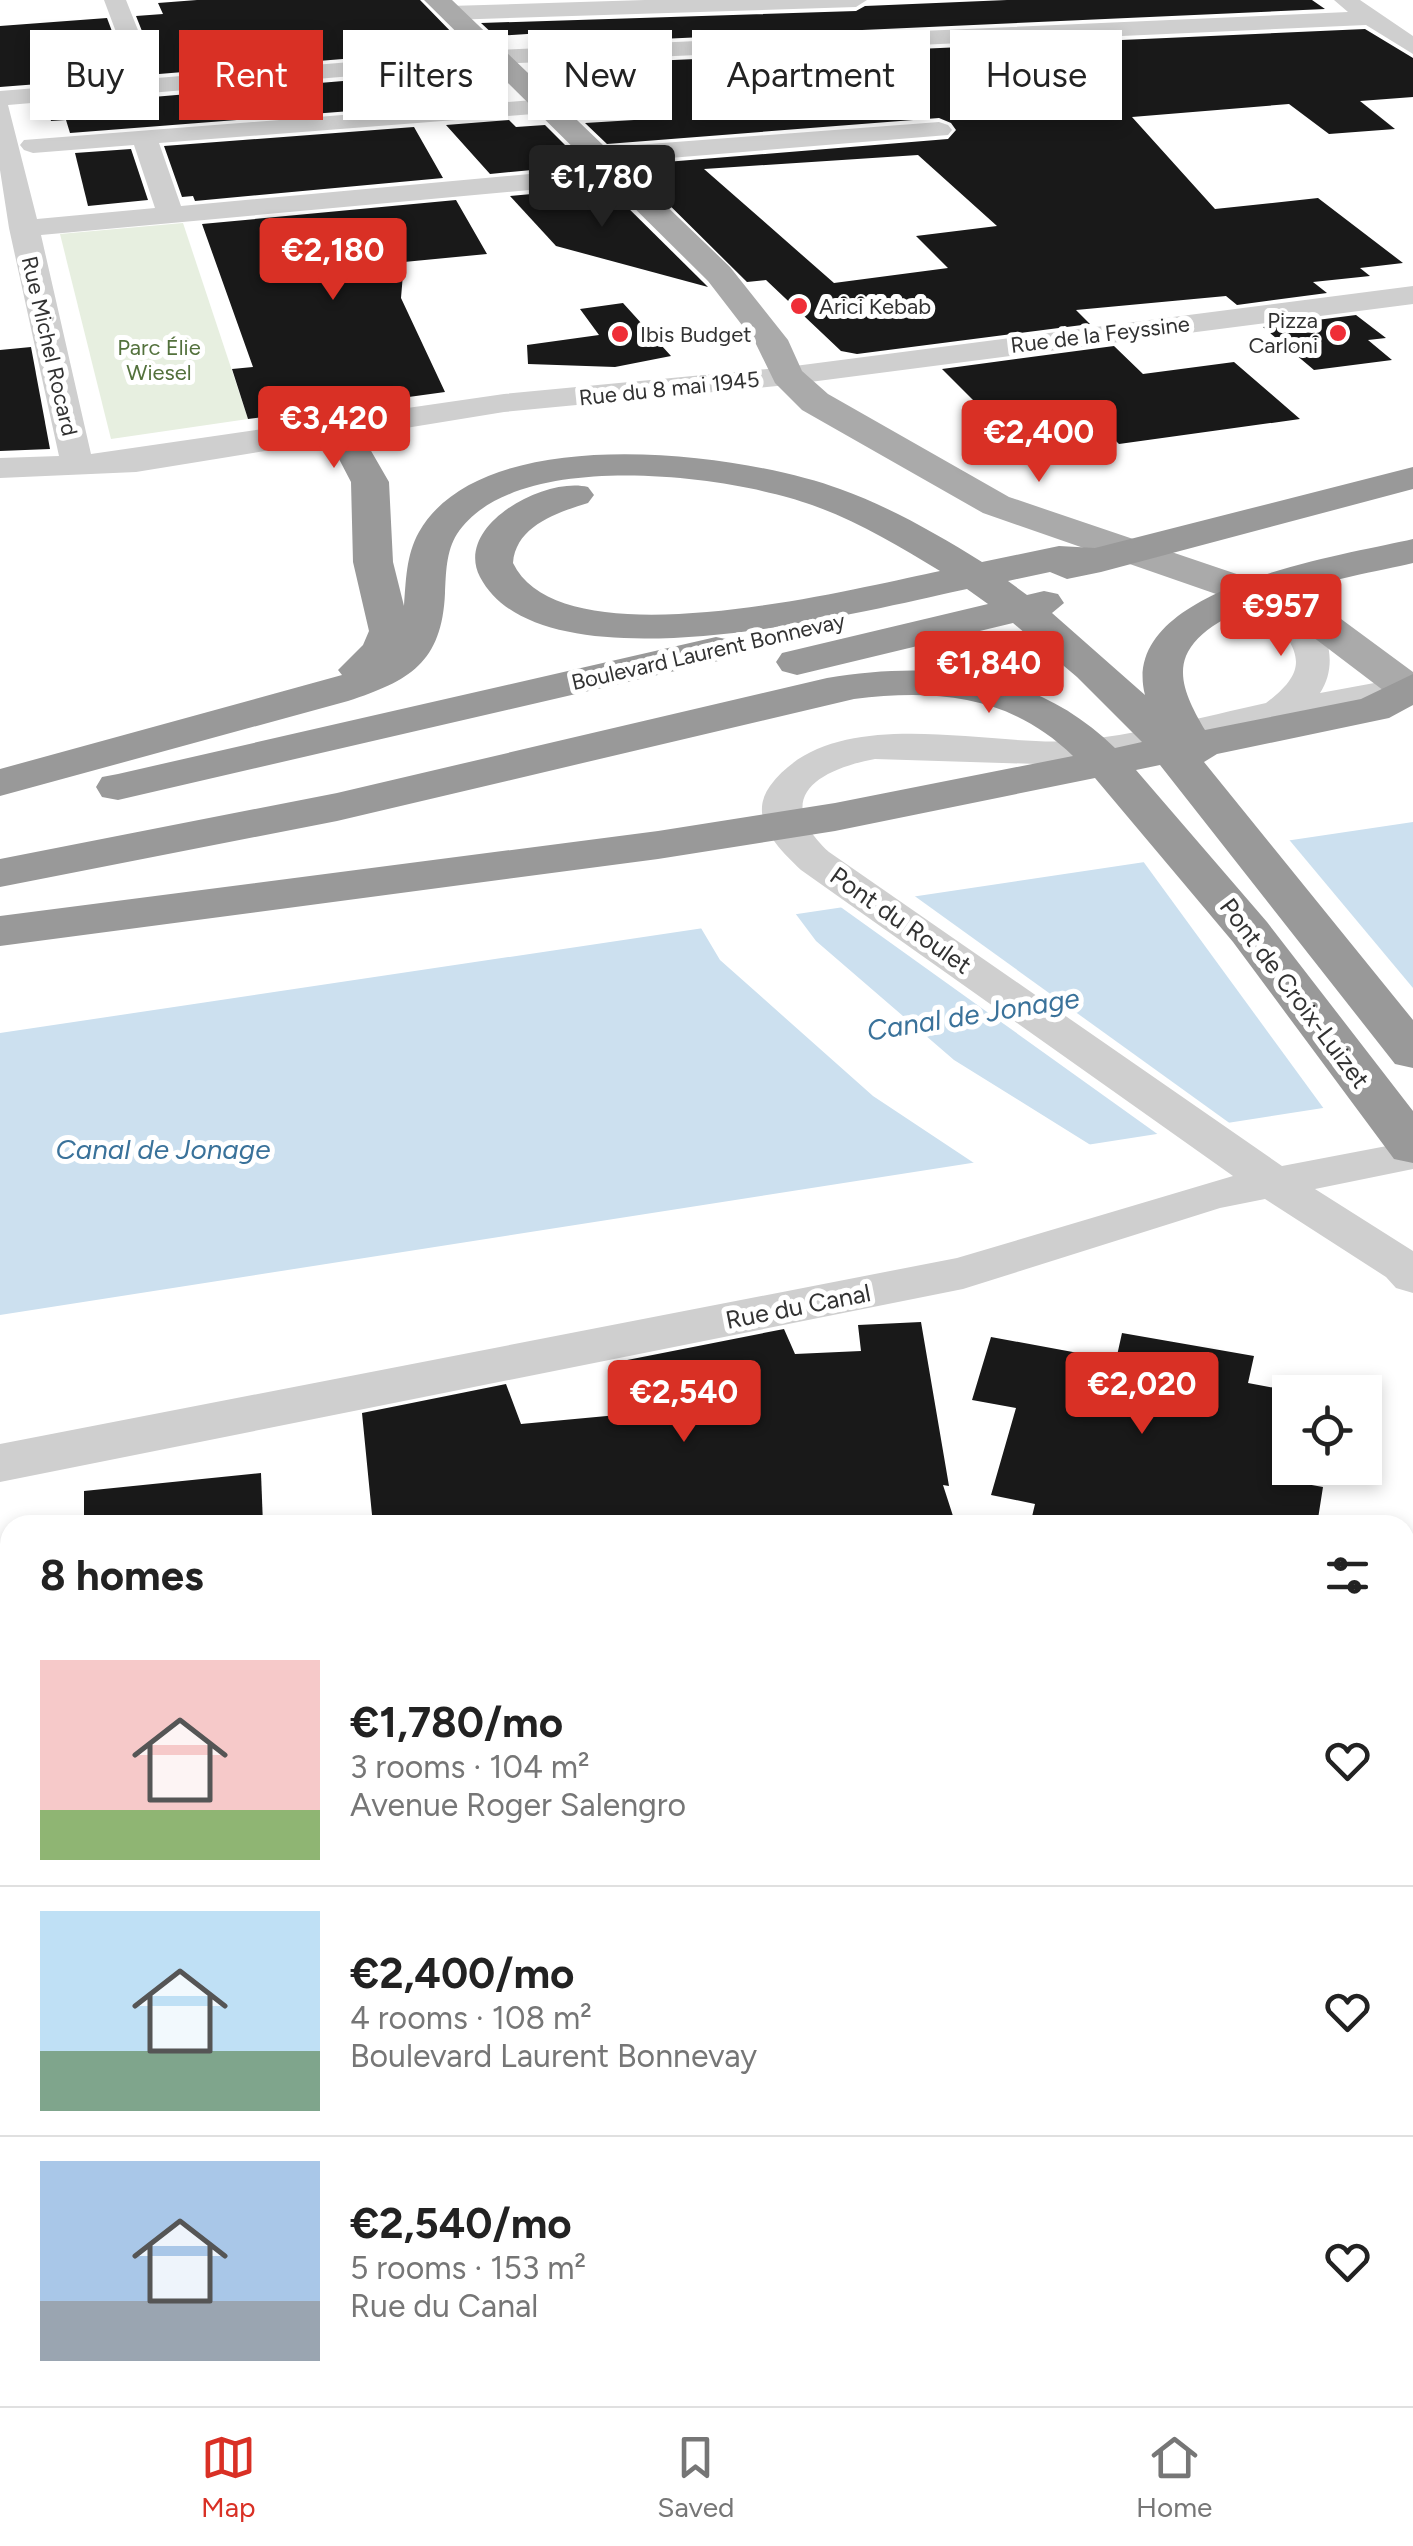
<!DOCTYPE html>
<meta charset="utf-8">
<style>
:root{--surface:#fff;--page:#f6f6f6;--text:#222;--muted:#767676;--line:#e0e0e0;--accent:#d93025}
body{margin:0;font-family:Figtree,sans-serif;background:var(--page);color:var(--text);height:100vh;display:flex;flex-direction:column;font-size:38px;white-space:nowrap}
*{box-sizing:border-box;margin:0}
p{font-size:32px;color:var(--muted)}
.icon{flex:none;width:55px;height:55px;fill:none;stroke:currentColor;stroke-width:2;stroke-linecap:round;stroke-linejoin:round}
.map{position:relative;flex:1;overflow:hidden}
.drawer{position:absolute;left:0px;top:1515px;width:1415px;height:892px;display:flex;flex-direction:column;background:var(--surface);border-radius:30px 30px 0 0;box-shadow:0 5px 15px #0003}
.drawer>*{flex:none}
.top-card{position:absolute;left:30px;top:30px;width:1355px;height:90px;display:flex;gap:20px}
.fabs{position:absolute;left:1272px;top:1375px;display:grid;gap:20px}
.fabs a{display:grid;place-items:center;width:110px;height:110px;border-radius:0px;background:var(--surface);box-shadow:0 5px 15px #0003;font-size:50px}
.price{position:absolute;translate:-50% -85px;padding:0 22px;border-radius:10px;background:var(--accent);color:#fff;font-size:32px;line-height:65px;filter:drop-shadow(0 2px 5px #0008)}
.price::after{content:'';position:absolute;left:50%;top:60px;width:30px;height:22px;margin-left:-15px;background:inherit;clip-path:polygon(0 0,100% 0,50% 100%)}
.price.current{background:#222;color:#fff}
ul{padding:0;list-style:none}
li{display:flex;align-items:center;gap:30px;height:250px;padding:0 40px}
li+li{border-top:2px solid var(--line)}
li span{display:grid;place-items:center;flex:none;width:280px;height:200px;border-radius:0px;color:#555}
li>.icon{margin-inline-start:auto}
span .icon{width:120px;height:120px;fill:#fffc;stroke-width:1}
li b{font-size:42px}
h2{display:flex;justify-content:space-between;align-items:center;height:120px;padding:0 40px;font-size:42px}
.pill{padding:0 35px;border-radius:0px;background:var(--surface);box-shadow:0 5px 15px #0003;font-size:35px;line-height:90px}
.pill.current{background:var(--accent);color:#fff}
.tabs{display:flex;justify-content:space-around;align-items:center;height:140px;border-top:2px solid var(--line);background:var(--surface);font-size:28px;color:var(--muted)}
.tabs a{display:grid;justify-items:center;gap:5px}
.tabs .current{color:var(--accent)}
.map>svg:first-child{display:block}
.green{fill:#e7efe0}
.water{fill:#cce0ef}
.pier{fill:#fff}
.building{fill:#191919;fill-rule:evenodd}
.lines{fill:none;stroke-linecap:round;stroke-linejoin:round}
.minor{fill:#cfcfcf;fill-rule:evenodd}
.major{fill:#aaa;fill-rule:evenodd}
.highway{fill:#999;fill-rule:evenodd}
.poi-dot{fill:#ef2e37;stroke:#fff;stroke-width:4}
.labels{text-anchor:middle;stroke-width:10;stroke-linejoin:round;paint-order:stroke}
.far-poi-label{font-size:22px;fill:#323232;stroke:#fff;text-anchor:start}
.far-street-label{font-size:22px;fill:#323232;stroke:#fff}
.far-park-label{font-size:22px;fill:#53713c;stroke:#fff}
.street-label{font-size:25px;fill:#323232;stroke:#fff}
.water-label{font-size:28px;font-style:italic;fill:#3a729a;stroke:#fff}
</style>
<div class="map">
<svg width="1413" height="2406" viewBox="0 0 1413 2406">
<rect width="100%" height="100%" fill="#fff"/>
<path class="green" d="M183 223 248 419 111 439 60 234Z"/>
<path class="water" d="M1413 822V1094L0 1315V1033Z"/>
<g class="pier">
<path d="M1286 836 1413 988V1099L1327 1113 1140 857Z"/>
<path d="M909 892 1235 1127 1163 1138 835 903Z"/>
<path d="M792 909 816 941 954 1060 1097 1149 980 1167 873 1096 720 960 698 923Z"/>
</g>
<g class="building">
<path d="M197 0H420L458 39 443 40 453 50 159 74 136 16 163 14 158 3Z"/>
<path d="M1007 0H1312L1325 9 595 42 589 30 495 36 481 23 856 11 865 6Z"/>
<path d="M107 18 129 77 0 87V26Z"/>
<path d="M1365 29 1413 58V97L1360 101 1395 129 1329 134 1289 104 1132 117 1215 209 1318 198 1403 263 1360 268 1370 276 1313 282 1327 293 1237 305 1226 296 1076 310 1090 324 857 354 841 351 766 280 747 282 629 165 948 139 956 130 951 123 939 118 607 144 585 123 634 120 606 63ZM918 155 997 226 916 236 948 268 834 283 704 169Z"/>
<path d="M462 71 488 100 428 105 406 81 393 90 402 107 70 133 66 120 51 121 47 106Z"/>
<path d="M509 120 516 127 545 125 585 165 490 174 446 125Z"/>
<path d="M414 127 443 178 195 201 193 196 182 197 164 146Z"/>
<path d="M131 149 148 200 88 206 75 153Z"/>
<path d="M607 187 705 284 708 287 556 246 510 196Z"/>
<path d="M456 200 487 254 404 262 401 298 445 392 248 419 232 369 253 367 202 224Z"/>
<path d="M623 303 671 356 615 367 528 364 527 345 599 335 580 309Z"/>
<path d="M1356 315 1386 338 1368 340 1392 360 1314 370 1263 327Z"/>
<path d="M1114 346 1143 374 1234 362 1300 419 1119 444 1077 403 985 412 942 369Z"/>
<path d="M31 347 50 449 0 451V350Z"/>
<path d="M921 1322 949 1486 943 1485 953 1516 881 1525H373L362 1413 506 1384 521 1424 639 1413 617 1362 784 1329 795 1354 861 1351 858 1325Z"/>
<path d="M1122 1333 1254 1356 1248 1383 1291 1391 1278 1479 1323 1487 1317 1525H1030L1035 1504 991 1495 1016 1408 972 1400 991 1337 1116 1360Z"/>
<path d="M261 1473 263 1525H84V1491Z"/>
</g>
<g class="lines">
<g class="minor">
<path d="M104 0H126L157 78 495 50 1348 12 1334 0H1360L1413 36V54L1366 25 495 64 8 105 37 219 155 208 134 145 33 153 24 150 20 145 24 140 546 99 558 106 546 113 159 143 181 206 616 166 629 174 616 182 41 235 91 454 504 394 787 367 1413 286V304L787 385 504 412 136 472 0 478V458L59 456 9 228 0 170V91L134 80Z"/>
<path d="M645 0H867L856 7 449 20 438 13 449 6Z"/>
<path d="M939 122 948 125 952 130 948 135 597 164 584 156 597 148Z"/>
<path d="M1279 592C1321 602 1344 658 1320 693L1407 677 1413 678V702L1404 700 1095 761 1038 764 875 759C816 770 772 799 829 852L1282 1166 1413 1141V1169L1315 1189 1413 1251V1293L1396 1288 1386 1277 1265 1199 1220 1208 963 1289 0 1482V1444L957 1258 1233 1176 801 870C778 848 747 818 770 786 832 702 981 746 1070 741 1136 736 1201 717 1266 703 1320 663 1290 644 1262 602L1267 595Z"/>
</g>
<path class="major" d="M424 0H452L730 267 788 340 802 371 828 394 1009 497 1293 593 1337 616 1413 672V699L1392 697 1309 634 1265 611 983 513 802 410 775 383 755 342 708 281Z"/>
<g class="highway">
<path d="M346 427 359 430 389 482 393 562 404 606C406 581 406 555 419 532 483 419 740 452 840 489 890 507 937 534 982 562L1059 546 1095 548 1413 467V489L1101 572 1067 579 1050 572 1008 581 1027 595 1044 591 1058 594 1064 603 1052 613 1145 695C1117 587 1341 556 1413 539V563C1358 576 1210 599 1186 656 1176 681 1193 709 1205 730L1361 699 1413 674V705L1389 718 1217 754 1204 762 1413 1020V1068L1395 1064 1160 765 1136 770 1267 922 1413 1111V1163L1394 1159 1233 942 1095 778 835 831 658 859 0 946V916L658 831 835 803 1073 756C1010 695 937 689 854 699L337 821 0 887V859L337 793 827 678C934 661 1034 669 1115 748L1142 742 1077 677 1013 623 797 675 782 671 776 662 782 653 988 604 967 589C864 611 542 695 480 577 453 525 546 476 588 487L594 495 588 503C556 513 516 526 513 563 562 664 852 589 940 571 899 546 857 521 812 505 729 475 514 447 457 534 446 551 446 574 445 593 442 663 409 681 348 701L0 796V769L342 675 338 670 363 645 369 631 353 562 351 482 328 438 333 430Z"/>
<path d="M716 637 731 640 737 649 731 658 118 800 102 797 96 787 102 777 118 774Z"/>
</g>
</g>
<g class="poi-dot">
<circle cx="799" cy="306" r="10"/>
<circle cx="1338" cy="333" r="10"/>
<circle cx="620" cy="334" r="10"/>
</g>
<g class="labels">
<g class="far-poi-label">
<text x="819" y="314">Arici Kebab</text>
<text x="1318" y="328" text-anchor="end">Pizza<tspan x="1318" dy="25">Carloni</tspan></text>
<text x="640" y="342">Ibis Budget</text>
</g>
<g class="far-street-label">
<text transform="translate(1100 334) rotate(-7)" y="8">Rue de la Feyssine</text>
<text transform="translate(50 346) rotate(77)" y="8">Rue Michel Rocard</text>
<text transform="translate(669 388) rotate(-6)" y="8">Rue du 8 mai 1945</text>
<text transform="translate(708 651) rotate(-13)" y="8">Boulevard Laurent Bonnevay</text>
</g>
<g class="far-park-label">
<text x="159" y="355">Parc Élie<tspan x="159" dy="25">Wiesel</tspan></text>
</g>
<g class="street-label">
<text transform="translate(901 920) rotate(35)" y="9">Pont du Roulet</text>
<text transform="translate(1295 993) rotate(53)" y="9">Pont de Croix-Luizet</text>
<text transform="translate(798 1306) rotate(-11)" y="9">Rue du Canal</text>
</g>
<g class="water-label">
<text transform="translate(973 1014) rotate(-9)" y="10">Canal de Jonage</text>
<text x="163" y="1159">Canal de Jonage</text>
</g>
</g>
</svg>
<div class="fabs">
<a><svg class="icon" aria-label="locate" viewBox="0 0 24 24"><circle cx="12" cy="12" r="6"/><path d="M12 2v4M12 18v4M2 12h4M18 12h4"/></svg></a>
</div>
<b class="price current" style="left:602px;top:230px">€1,780</b>
<b class="price" style="left:333px;top:303px">€2,180</b>
<b class="price" style="left:334px;top:471px">€3,420</b>
<b class="price" style="left:1039px;top:485px">€2,400</b>
<b class="price" style="left:1281px;top:659px">€957</b>
<b class="price" style="left:989px;top:716px">€1,840</b>
<b class="price" style="left:1142px;top:1437px">€2,020</b>
<b class="price" style="left:684px;top:1445px">€2,540</b>
<div class="top-card">
<a class="pill">Buy</a>
<a class="pill current">Rent</a>
<a class="pill">Filters</a>
<a class="pill">New</a>
<a class="pill">Apartment</a>
<a class="pill">House</a>
</div>
<section class="drawer">
<h2>8 homes<svg class="icon" aria-label="filters" viewBox="0 0 24 24"><path d="M4 7h16M4 17h16"/><circle cx="9" cy="7" r="2"/><circle cx="15" cy="17" r="2"/></svg></h2>
<ul>
<li><span style="background:linear-gradient(#f6c9c9 75%,#8fb573 0)"><svg class="icon" aria-label="home" viewBox="0 0 24 24"><path d="M3 11l9-7 9 7M6 9v11h12V9"/></svg></span><div><b>€1,780/mo</b><p>3 rooms · 104 m²</p><p>Avenue Roger Salengro</p></div><svg class="icon" aria-label="heart" viewBox="0 0 24 24"><path d="M12 20l-8-8c-3-5 5-10 8-4 3-6 11-1 8 4z"/></svg></li>
<li><span style="background:linear-gradient(#bfe0f5 70%,#7fa58c 0)"><svg class="icon" aria-label="home" viewBox="0 0 24 24"><path d="M3 11l9-7 9 7M6 9v11h12V9"/></svg></span><div><b>€2,400/mo</b><p>4 rooms · 108 m²</p><p>Boulevard Laurent Bonnevay</p></div><svg class="icon" aria-label="heart" viewBox="0 0 24 24"><path d="M12 20l-8-8c-3-5 5-10 8-4 3-6 11-1 8 4z"/></svg></li>
<li><span style="background:linear-gradient(#a9c7e8 70%,#9aa5b1 0)"><svg class="icon" aria-label="home" viewBox="0 0 24 24"><path d="M3 11l9-7 9 7M6 9v11h12V9"/></svg></span><div><b>€2,540/mo</b><p>5 rooms · 153 m²</p><p>Rue du Canal</p></div><svg class="icon" aria-label="heart" viewBox="0 0 24 24"><path d="M12 20l-8-8c-3-5 5-10 8-4 3-6 11-1 8 4z"/></svg></li>
</ul>
</section>
</div>
<nav class="tabs">
<a class="current"><svg class="icon" aria-label="map" viewBox="0 0 24 24"><path d="M3 6l6-2 6 2 6-2v14l-6 2-6-2-6 2zM9 4v14M15 6v14"/></svg>Map</a>
<a><svg class="icon" aria-label="saved" viewBox="0 0 24 24"><path d="M7 4h10v16l-5-4-5 4z"/></svg>Saved</a>
<a><svg class="icon" aria-label="home" viewBox="0 0 24 24"><path d="M3 11l9-7 9 7M6 9v11h12V9"/></svg>Home</a>
</nav>
